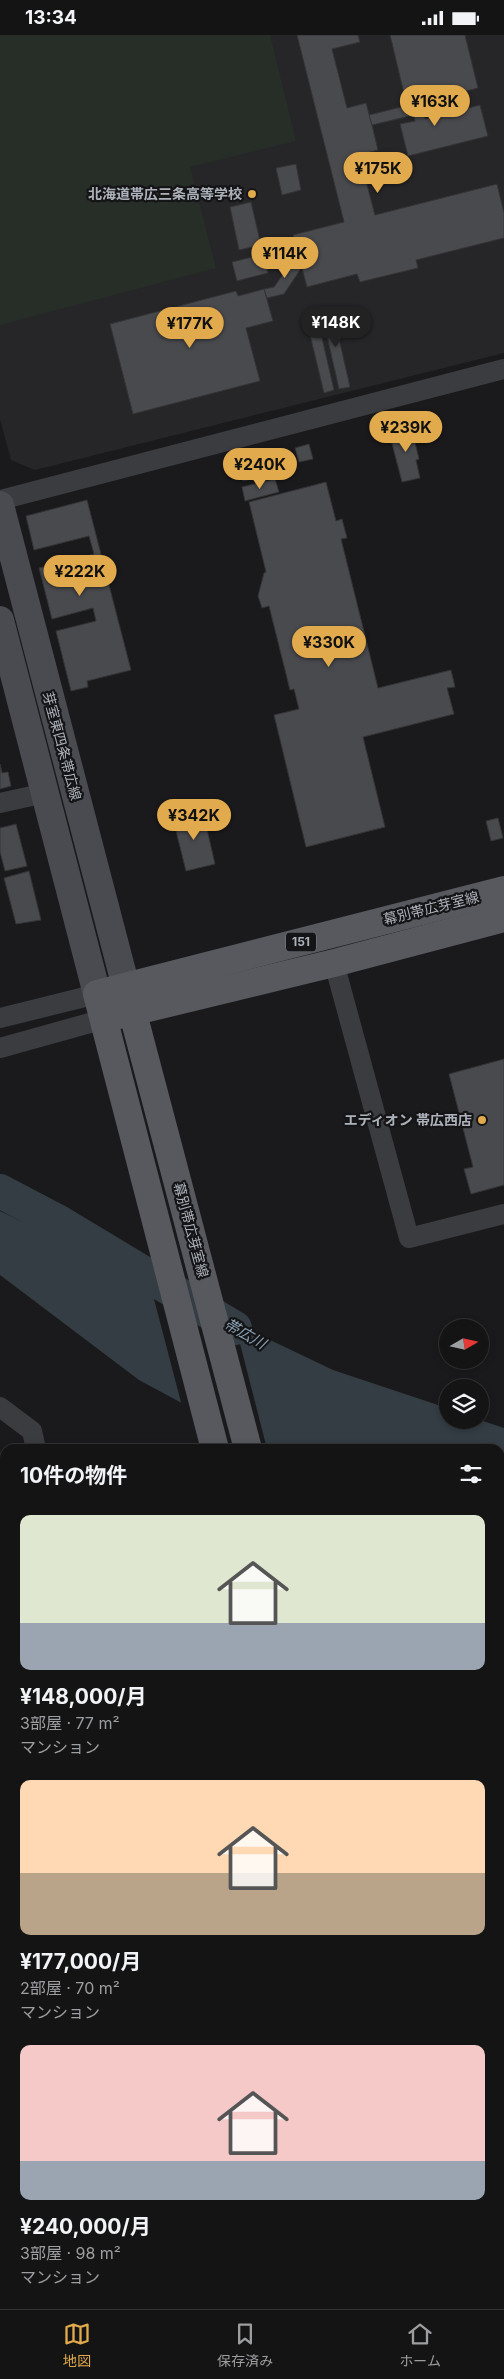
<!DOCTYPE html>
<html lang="ja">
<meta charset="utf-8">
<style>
:root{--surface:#141415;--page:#1d1d1e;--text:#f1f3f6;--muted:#9d9ea0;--line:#333334;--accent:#e1aa4c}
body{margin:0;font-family:Inter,"Noto Sans JP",sans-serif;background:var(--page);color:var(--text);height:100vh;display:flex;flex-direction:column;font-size:19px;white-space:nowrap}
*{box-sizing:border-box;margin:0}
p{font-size:16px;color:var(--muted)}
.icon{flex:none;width:28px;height:28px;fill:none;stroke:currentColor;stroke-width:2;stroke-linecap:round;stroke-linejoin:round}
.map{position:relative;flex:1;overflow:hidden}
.sheet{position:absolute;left:0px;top:1409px;width:505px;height:866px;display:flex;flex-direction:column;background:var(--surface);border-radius:15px 15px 0 0;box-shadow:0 2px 8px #0003,0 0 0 1px var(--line)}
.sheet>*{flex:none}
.needle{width:32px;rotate:81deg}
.buttons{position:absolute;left:439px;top:1284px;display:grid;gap:10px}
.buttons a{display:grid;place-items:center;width:50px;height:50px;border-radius:50%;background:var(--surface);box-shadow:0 2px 8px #0003,0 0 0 1px var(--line);font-size:25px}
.price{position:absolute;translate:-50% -42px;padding:0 11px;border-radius:18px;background:var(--accent);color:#111;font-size:16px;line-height:32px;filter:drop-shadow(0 1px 2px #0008)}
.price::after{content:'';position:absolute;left:50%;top:30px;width:15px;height:11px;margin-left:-8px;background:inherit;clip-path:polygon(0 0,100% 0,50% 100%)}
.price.on{background:#222;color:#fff}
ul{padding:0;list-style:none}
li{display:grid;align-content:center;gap:10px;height:265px;padding:0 20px}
li span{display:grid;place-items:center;height:155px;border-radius:10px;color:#555}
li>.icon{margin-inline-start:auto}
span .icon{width:90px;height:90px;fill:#fffc;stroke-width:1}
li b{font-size:21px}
h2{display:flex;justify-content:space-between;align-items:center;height:60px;padding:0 20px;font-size:21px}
.status{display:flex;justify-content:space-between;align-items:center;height:35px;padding:0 25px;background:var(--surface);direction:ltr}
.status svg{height:14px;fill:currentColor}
.tab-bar{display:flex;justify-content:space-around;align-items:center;height:70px;border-top:1px solid var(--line);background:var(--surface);font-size:14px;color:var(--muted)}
.tab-bar a{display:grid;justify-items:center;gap:2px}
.tab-bar .on{color:var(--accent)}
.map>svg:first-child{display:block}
.built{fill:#262629}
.green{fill:#262e27}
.water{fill:#343d44}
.pier{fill:#1a1a1c}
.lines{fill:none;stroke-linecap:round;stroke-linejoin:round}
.river{stroke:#343d44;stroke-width:34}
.building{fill:#494a4e;stroke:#343437}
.minor{stroke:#3b3c40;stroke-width:20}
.tertiary{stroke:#3b3c40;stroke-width:26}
.secondary{stroke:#494b50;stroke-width:28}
.primary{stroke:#57595f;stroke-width:28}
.poi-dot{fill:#e1aa4c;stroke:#151517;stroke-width:2}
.labels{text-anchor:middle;stroke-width:4.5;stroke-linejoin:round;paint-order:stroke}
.shield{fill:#151517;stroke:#7f8389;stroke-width:1}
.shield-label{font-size:12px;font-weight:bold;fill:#adb2ba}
.poi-label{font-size:14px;font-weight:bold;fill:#adb2ba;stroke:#151517;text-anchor:end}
.street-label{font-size:14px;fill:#adb2ba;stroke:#151517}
.water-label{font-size:15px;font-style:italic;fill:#889fb1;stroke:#151517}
</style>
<div class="status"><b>13:34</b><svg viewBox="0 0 49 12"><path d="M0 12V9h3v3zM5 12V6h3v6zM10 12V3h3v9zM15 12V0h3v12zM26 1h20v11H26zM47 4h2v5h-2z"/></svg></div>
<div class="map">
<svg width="504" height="2274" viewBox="0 0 504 2274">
<rect width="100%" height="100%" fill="#1a1a1c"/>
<g class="built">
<path d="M0 0H504V318L35 435 11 425 0 384Z"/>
<path d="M5 2150V2270H237L239 2274H0V2151Z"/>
</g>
<path class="green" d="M0 0H270L296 106 190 132 216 233 0 290Z"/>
<path class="water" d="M0 1176 333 1335 447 1373 448 1385H480L504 1393V1453L500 1451V1414H267L139 1345 0 1240Z"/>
<path class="pier" d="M149 1245 234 1285 267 1414H262L182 1371Z"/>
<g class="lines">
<path class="river" d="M0 1156 59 1187 235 1293"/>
</g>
<g class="building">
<path d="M297 0H358L360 7 332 14 347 73 366 68 372 90 378 115 359 120 375 180 497 149 504 178V203L416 225 418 233 360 247 357 239 307 252 293 200 344 187Z"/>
<path d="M390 0H465L478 53 407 71Z"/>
<path d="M421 67 425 84 480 70 488 101 408 121 400 89 415 86 414 80 372 90 369 80Z"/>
<path d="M296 129 301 155 282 160 276 133Z"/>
<path d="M251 167 261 210 239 215 230 172Z"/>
<path d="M264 219 268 238 237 246 232 227Z"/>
<path d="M299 221 302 232 284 259 267 263 264 254 274 252 295 222Z"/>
<path d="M264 254 273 286 246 293 260 346 133 379 110 289 236 256 238 261Z"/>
<path d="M332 272 350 352 339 354 321 274Z"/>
<path d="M316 277 334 355 324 358 305 279Z"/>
<path d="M411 391 419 424 416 425 420 443 402 447 389 397Z"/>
<path d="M309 409 313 424 299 427 295 413Z"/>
<path d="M276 419 280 438 243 446 239 428Z"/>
<path d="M275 444 279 457 245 466 242 452Z"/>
<path d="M326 447 336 486 342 484 347 503 341 504 378 653 451 635 455 652 447 653 454 679 363 702 385 792 306 812 274 680 299 674 294 654 290 655 269 571 262 573 258 561 264 538 266 537 249 467Z"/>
<path d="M87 465 131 635 87 646 88 652 71 656 56 596 96 586 93 573 52 584 39 533 94 519 89 501 34 515 26 481Z"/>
<path d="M0 729 2 738 8 737 11 751 0 754Z"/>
<path d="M203 777 215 829 186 836 173 784Z"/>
<path d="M498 783 503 803 491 806 486 786Z"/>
<path d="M16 789 27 831 5 836 0 817V793Z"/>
<path d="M29 836 41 885 16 889 4 843Z"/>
<path d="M504 1024V1150L471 1159 464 1134 473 1132 449 1039Z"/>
<path d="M5 1562V1598L0 1599V1563Z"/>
<path d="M5 1602V1634L0 1616V1603Z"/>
<path d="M4 1803 5 1832 0 1833V1804Z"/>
<path d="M5 1836V1867L0 1868V1838Z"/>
<path d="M5 1875V1902L0 1882V1876Z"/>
<path d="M504 1945V1978L500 1979V1946Z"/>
<path d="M500 2128 504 2145V2160L500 2161Z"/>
<path d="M504 2194V2253L501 2254 500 2195Z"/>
<path d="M110 2270H158L159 2274H111Z"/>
<path d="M383 2270H407L408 2274H367Z"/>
</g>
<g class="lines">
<g class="minor">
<path d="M0 465 504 334"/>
<path d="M0 768 45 758"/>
<path d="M334 928 409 1203 504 1179"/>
<path d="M0 983 97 959"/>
<path d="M0 1013 104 984"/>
<path d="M0 1372 32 1396 36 1414"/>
<path d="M0 1552 5 1550"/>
<path d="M0 1717 5 1735"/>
<path d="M500 1717 504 1716"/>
<path d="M500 1862 504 1879"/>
<path d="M500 1998 504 1997"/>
<path d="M0 2003 5 2002"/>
<path d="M258 2270 259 2274"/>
</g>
<path class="tertiary" d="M0 2131 5 2130"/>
<g class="secondary">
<path d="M0 470 126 952"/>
<path d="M0 585 97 959"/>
</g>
<g class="primary">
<path d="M126 952 248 1414"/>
<path d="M115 981 334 928 504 883"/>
<path d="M215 1414 97 959 504 855"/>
<path d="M437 2270 438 2274"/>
<path d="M468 2270 469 2274"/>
</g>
</g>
<g class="poi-dot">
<circle cx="252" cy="159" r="5"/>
<circle cx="482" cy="1085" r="5"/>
</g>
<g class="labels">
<rect class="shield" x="286" y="897.5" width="30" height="19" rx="4"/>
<g class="shield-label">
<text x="301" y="911">151</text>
</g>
<g class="poi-label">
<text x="242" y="164">北海道帯広三条高等学校</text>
<text x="472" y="1090">エディオン 帯広西店</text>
</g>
<g class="street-label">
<text transform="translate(62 711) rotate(75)" y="5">芽室東四条帯広線</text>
<text transform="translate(431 873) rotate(-14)" y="5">幕別帯広芽室線</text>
<text transform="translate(191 1195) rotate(75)" y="5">幕別帯広芽室線</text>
</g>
<g class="water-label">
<text transform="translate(245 1299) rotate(30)" y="5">帯広川</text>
</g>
</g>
</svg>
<div class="buttons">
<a><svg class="needle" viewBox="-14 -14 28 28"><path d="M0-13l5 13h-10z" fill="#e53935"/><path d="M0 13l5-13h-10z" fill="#9d9ea0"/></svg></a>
<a><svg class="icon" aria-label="layers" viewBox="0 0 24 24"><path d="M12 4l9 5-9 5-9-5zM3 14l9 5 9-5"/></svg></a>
</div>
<b class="price" style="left:435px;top:92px">¥163K</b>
<b class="price" style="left:378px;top:159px">¥175K</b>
<b class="price" style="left:285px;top:244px">¥114K</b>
<b class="price on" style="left:336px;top:313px">¥148K</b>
<b class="price" style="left:190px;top:314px">¥177K</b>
<b class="price" style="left:406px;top:418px">¥239K</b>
<b class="price" style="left:260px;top:455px">¥240K</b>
<b class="price" style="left:80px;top:562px">¥222K</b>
<b class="price" style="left:329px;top:633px">¥330K</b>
<b class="price" style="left:194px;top:806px">¥342K</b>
<section class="sheet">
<h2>10件の物件<svg class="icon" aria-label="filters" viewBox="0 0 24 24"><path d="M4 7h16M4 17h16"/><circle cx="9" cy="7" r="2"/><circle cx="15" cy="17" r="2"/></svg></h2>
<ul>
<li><span style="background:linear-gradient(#dfe7d0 70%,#9aa5b1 0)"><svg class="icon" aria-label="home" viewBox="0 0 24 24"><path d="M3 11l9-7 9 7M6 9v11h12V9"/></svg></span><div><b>¥148,000/月</b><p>3部屋 · 77 m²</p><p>マンション</p></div></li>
<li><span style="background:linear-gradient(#ffd9b3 60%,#b9a48a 0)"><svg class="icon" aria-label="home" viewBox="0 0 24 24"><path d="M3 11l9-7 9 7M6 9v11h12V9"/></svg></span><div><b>¥177,000/月</b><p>2部屋 · 70 m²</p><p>マンション</p></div></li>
<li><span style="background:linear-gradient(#f6c9c9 75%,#9aa5b1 0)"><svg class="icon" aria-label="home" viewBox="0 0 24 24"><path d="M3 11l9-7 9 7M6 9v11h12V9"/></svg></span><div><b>¥240,000/月</b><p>3部屋 · 98 m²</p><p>マンション</p></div></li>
</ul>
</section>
</div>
<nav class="tab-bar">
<a class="on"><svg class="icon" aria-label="map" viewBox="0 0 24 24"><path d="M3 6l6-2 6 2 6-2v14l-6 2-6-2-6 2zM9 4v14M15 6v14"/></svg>地図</a>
<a><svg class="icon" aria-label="saved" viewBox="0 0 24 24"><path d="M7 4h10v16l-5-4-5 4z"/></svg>保存済み</a>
<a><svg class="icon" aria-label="home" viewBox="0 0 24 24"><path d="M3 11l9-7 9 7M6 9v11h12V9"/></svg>ホーム</a>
</nav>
